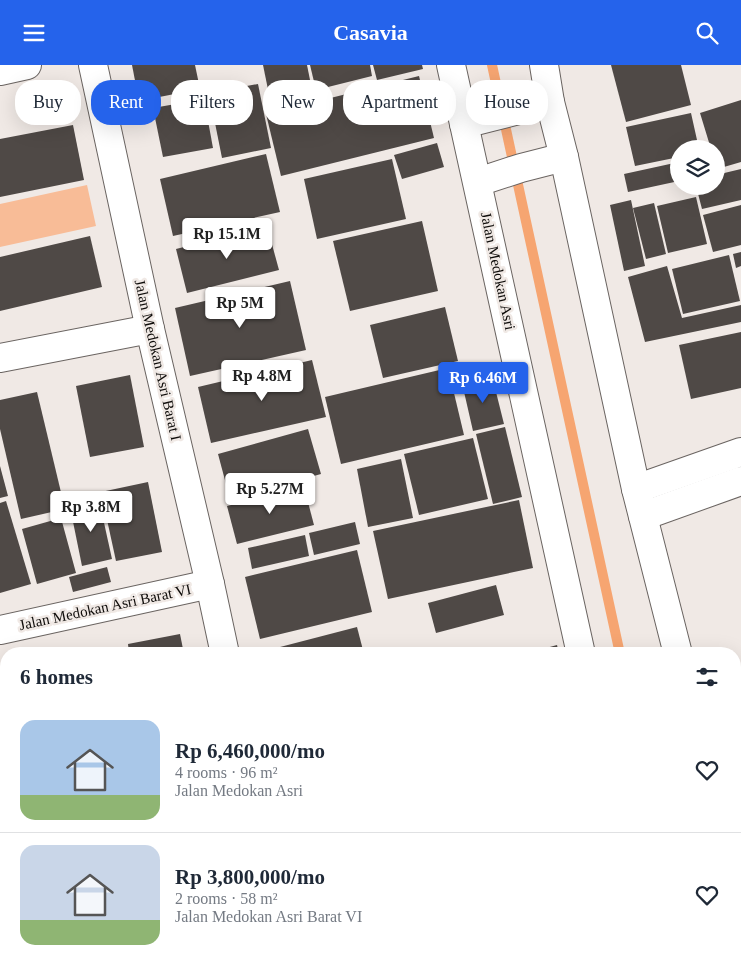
<!DOCTYPE html>
<meta charset="utf-8">
<style>
:root{--surface:#fff;--page:#f6f6f7;--text:#1f2937;--muted:#747a83;--line:#e0e1e3;--accent:#2563eb}
body{margin:0;font-family:Georgia,serif;background:var(--page);color:var(--text);height:100vh;display:flex;flex-direction:column;font-size:19px;white-space:nowrap}
*{box-sizing:border-box;margin:0}
p{font-size:16px;color:var(--muted)}
.icon{flex:none;width:28px;height:28px;fill:none;stroke:currentColor;stroke-width:2;stroke-linecap:round;stroke-linejoin:round}
.map{position:relative;flex:1;overflow:hidden}
.side{position:absolute;left:0px;top:582px;width:741px;height:321px;display:flex;flex-direction:column;background:var(--surface);border-radius:20px 20px 0 0;box-shadow:0 5px 20px #0002}
.side>*{flex:none}
.guide{position:absolute;left:15px;top:15px;width:711px;height:45px;display:flex;gap:10px}
.controls{position:absolute;left:670px;top:75px;display:grid;gap:10px}
.controls a{display:grid;place-items:center;width:55px;height:55px;border-radius:50%;background:var(--surface);box-shadow:0 5px 20px #0002;font-size:25px}
.price{position:absolute;translate:-50% -42px;padding:0 11px;border-radius:5px;background:#fff;color:#222;font-size:16px;line-height:32px;filter:drop-shadow(0 1px 2px #0008)}
.price::after{content:'';position:absolute;left:50%;top:30px;width:15px;height:11px;margin-left:-8px;background:inherit;clip-path:polygon(0 0,100% 0,50% 100%)}
.price.active{background:var(--accent);color:#fff}
ul{padding:0;list-style:none}
li{display:flex;align-items:center;gap:15px;height:125px;padding:0 20px}
li+li{border-top:1px solid var(--line)}
li span{display:grid;place-items:center;flex:none;width:140px;height:100px;border-radius:15px;color:#555}
li>.icon{margin-inline-start:auto}
span .icon{width:60px;height:60px;fill:#fffc;stroke-width:1}
li b{font-size:21px}
h2{display:flex;justify-content:space-between;align-items:center;height:60px;padding:0 20px;font-size:21px}
.pill{padding:0 18px;border-radius:20px;background:var(--surface);box-shadow:0 5px 20px #0002;font-size:18px;line-height:45px}
.pill.active{background:var(--accent);color:#fff}
header{display:flex;justify-content:space-between;align-items:center;height:65px;padding:0 20px;background:var(--accent);color:#fff;font-size:22px;font-weight:800}
.map>svg:first-child{display:block}
.green{fill:#f8bc97}
.lines{fill:none;stroke-linecap:round;stroke-linejoin:round}
.stream{stroke:#f6a571;stroke-width:10}
.building{fill:#4f4946}
.service-casing{stroke:#6a6461;stroke-width:20}
.minor-casing{stroke:#6a6461;stroke-width:30}
.tertiary-casing{stroke:#6a6461;stroke-width:30}
.service{stroke:#fff;stroke-width:18}
.minor{stroke:#fff;stroke-width:28}
.tertiary{stroke:#fff;stroke-width:28}
.labels{text-anchor:middle;stroke-width:5;stroke-linejoin:round;paint-order:stroke}
.street-label{font-size:15px;fill:#0e0c0a;stroke:#f0e9e5}
</style>
<header><svg class="icon" aria-label="menu" viewBox="0 0 24 24"><path d="M4 6h16M4 12h16M4 18h16"/></svg>Casavia<svg class="icon" aria-label="search" viewBox="0 0 24 24"><circle cx="10" cy="10" r="6"/><path d="M15 15l6 6"/></svg></header>
<div class="map">
<svg width="741" height="903" viewBox="0 0 741 903">
<rect width="100%" height="100%" fill="#f0e9e5"/>
<path class="green" d="M87 120 96 161 0 182V139Z"/>
<g class="lines">
<g class="stream">
<path d="M492 0 620 589"/>
<path d="M686 898 687 903"/>
</g>
</g>
<g class="building">
<path d="M132 0H195L200 24 139 36Z"/>
<path d="M263 0H307L314 35 272 44Z"/>
<path d="M310 0H370L372 11 316 25Z"/>
<path d="M373 0H422L423 4 377 15Z"/>
<path d="M611 0H681L691 40 626 57Z"/>
<path d="M419 11 434 73 281 111 266 49Z"/>
<path d="M258 19 271 83 222 93 209 28Z"/>
<path d="M204 34 213 83 163 92 153 43Z"/>
<path d="M741 35V97L717 104 716 84H711L700 48Z"/>
<path d="M691 48 699 84H679V92L635 101 626 62Z"/>
<path d="M73 60 84 115 0 132V74Z"/>
<path d="M437 78 444 102 402 114 394 90Z"/>
<path d="M266 89 280 147 173 171 160 114Z"/>
<path d="M392 94 406 154 317 174 304 114Z"/>
<path d="M679 97V116L628 127 624 109Z"/>
<path d="M741 104V135L702 144 696 121H716V110Z"/>
<path d="M696 132 707 179 668 188 657 141Z"/>
<path d="M631 135 645 201 624 206 610 140Z"/>
<path d="M654 138 666 189 646 194 633 143Z"/>
<path d="M741 140V180L713 187 703 150Z"/>
<path d="M422 156 438 226 350 246 333 176Z"/>
<path d="M267 161 279 205 187 228 176 184Z"/>
<path d="M90 171 102 222 0 246V192Z"/>
<path d="M741 187V201L736 203 733 189Z"/>
<path d="M729 190 740 236 683 249 672 204Z"/>
<path d="M667 201 682 253 741 240V257L645 277 628 212Z"/>
<path d="M290 216 306 285 190 311 175 243Z"/>
<path d="M445 242 458 296 383 313 370 260Z"/>
<path d="M741 267V323L691 334 679 280Z"/>
<path d="M312 295 326 352 211 378 198 322Z"/>
<path d="M448 303 464 370 341 399 325 332Z"/>
<path d="M130 310 144 382 90 392 76 321Z"/>
<path d="M492 311 504 359 473 366 462 318Z"/>
<path d="M37 327 65 444 21 454 0 364V335Z"/>
<path d="M505 362 522 432 493 439 476 369Z"/>
<path d="M308 364 321 409 230 434 218 389Z"/>
<path d="M473 373 488 434 419 450 404 389Z"/>
<path d="M401 394 413 453 368 462 357 404Z"/>
<path d="M0 401 8 431 0 433Z"/>
<path d="M148 417 162 487 116 496 101 427Z"/>
<path d="M304 422 314 460 237 479 227 441Z"/>
<path d="M99 435 112 494 82 501 70 442Z"/>
<path d="M519 435 533 503 388 534 373 466Z"/>
<path d="M6 436 31 519 0 528V438Z"/>
<path d="M61 453 76 508 37 519 22 464Z"/>
<path d="M355 457 360 479 314 490 309 468Z"/>
<path d="M305 470 309 491 252 504 248 483Z"/>
<path d="M357 485 372 547 260 574 245 512Z"/>
<path d="M107 502 111 517 73 527 69 512Z"/>
<path d="M496 520 504 550 436 568 428 538Z"/>
<path d="M357 562 364 589H257V588Z"/>
<path d="M180 569 184 589H129L128 579Z"/>
<path d="M557 580 559 589H528V588Z"/>
<path d="M6 612V673L0 675V613Z"/>
<path d="M0 707 6 726 0 727Z"/>
<path d="M0 739 6 763V768L0 770Z"/>
<path d="M2 773 6 791V826L0 828V774Z"/>
<path d="M438 898H501L502 903H415Z"/>
</g>
<g class="lines">
<defs>
<path id="service" d="M735 877 741 875"/>
<g id="minor">
<path d="M93 0 150 264 210 519 225 589"/>
<path d="M0 6 27 0"/>
<path d="M0 293 150 264"/>
<path d="M636 424 678 589"/>
<path d="M643 451 741 416"/>
<path d="M0 565 210 519"/>
<path d="M735 817 741 841"/>
<path d="M0 891 6 890"/>
<path d="M343 903 366 898"/>
</g>
<g id="tertiary">
<path d="M451 0 581 589"/>
<path d="M544 0 550 37 564 92 636 424 741 387"/>
<path d="M464 59 550 37"/>
<path d="M478 117 521 103 564 92"/>
<path d="M649 898 651 903"/>
</g>
</defs>
<use href="#service" class="service-casing"/>
<use href="#minor" class="minor-casing"/>
<use href="#tertiary" class="tertiary-casing"/>
<use href="#service" class="service"/>
<use href="#minor" class="minor"/>
<use href="#tertiary" class="tertiary"/>
</g>
<g class="labels">
<g class="street-label">
<text transform="translate(498 206) rotate(78)" y="5">Jalan Medokan Asri</text>
<text transform="translate(158 295) rotate(77)" y="5">Jalan Medokan Asri Barat I</text>
<text transform="translate(105 542) rotate(-12)" y="5">Jalan Medokan Asri Barat VI</text>
</g>
</g>
</svg>
<div class="controls">
<a><svg class="icon" aria-label="layers" viewBox="0 0 24 24"><path d="M12 4l9 5-9 5-9-5zM3 14l9 5 9-5"/></svg></a>
</div>
<b class="price" style="left:227px;top:195px">Rp 15.1M</b>
<b class="price" style="left:240px;top:264px">Rp 5M</b>
<b class="price" style="left:262px;top:337px">Rp 4.8M</b>
<b class="price active" style="left:483px;top:339px">Rp 6.46M</b>
<b class="price" style="left:270px;top:450px">Rp 5.27M</b>
<b class="price" style="left:91px;top:468px">Rp 3.8M</b>
<div class="guide">
<a class="pill">Buy</a>
<a class="pill active">Rent</a>
<a class="pill">Filters</a>
<a class="pill">New</a>
<a class="pill">Apartment</a>
<a class="pill">House</a>
</div>
<section class="side">
<h2>6 homes<svg class="icon" aria-label="filters" viewBox="0 0 24 24"><path d="M4 7h16M4 17h16"/><circle cx="9" cy="7" r="2"/><circle cx="15" cy="17" r="2"/></svg></h2>
<ul>
<li><span style="background:linear-gradient(#a9c7e8 75%,#8fb573 0)"><svg class="icon" aria-label="home" viewBox="0 0 24 24"><path d="M3 11l9-7 9 7M6 9v11h12V9"/></svg></span><div><b>Rp 6,460,000/mo</b><p>4 rooms · 96 m²</p><p>Jalan Medokan Asri</p></div><svg class="icon" aria-label="heart" viewBox="0 0 24 24"><path d="M12 20l-8-8c-3-5 5-10 8-4 3-6 11-1 8 4z"/></svg></li>
<li><span style="background:linear-gradient(#c9d6e8 75%,#8fb573 0)"><svg class="icon" aria-label="home" viewBox="0 0 24 24"><path d="M3 11l9-7 9 7M6 9v11h12V9"/></svg></span><div><b>Rp 3,800,000/mo</b><p>2 rooms · 58 m²</p><p>Jalan Medokan Asri Barat VI</p></div><svg class="icon" aria-label="heart" viewBox="0 0 24 24"><path d="M12 20l-8-8c-3-5 5-10 8-4 3-6 11-1 8 4z"/></svg></li>
</ul>
</section>
</div>
